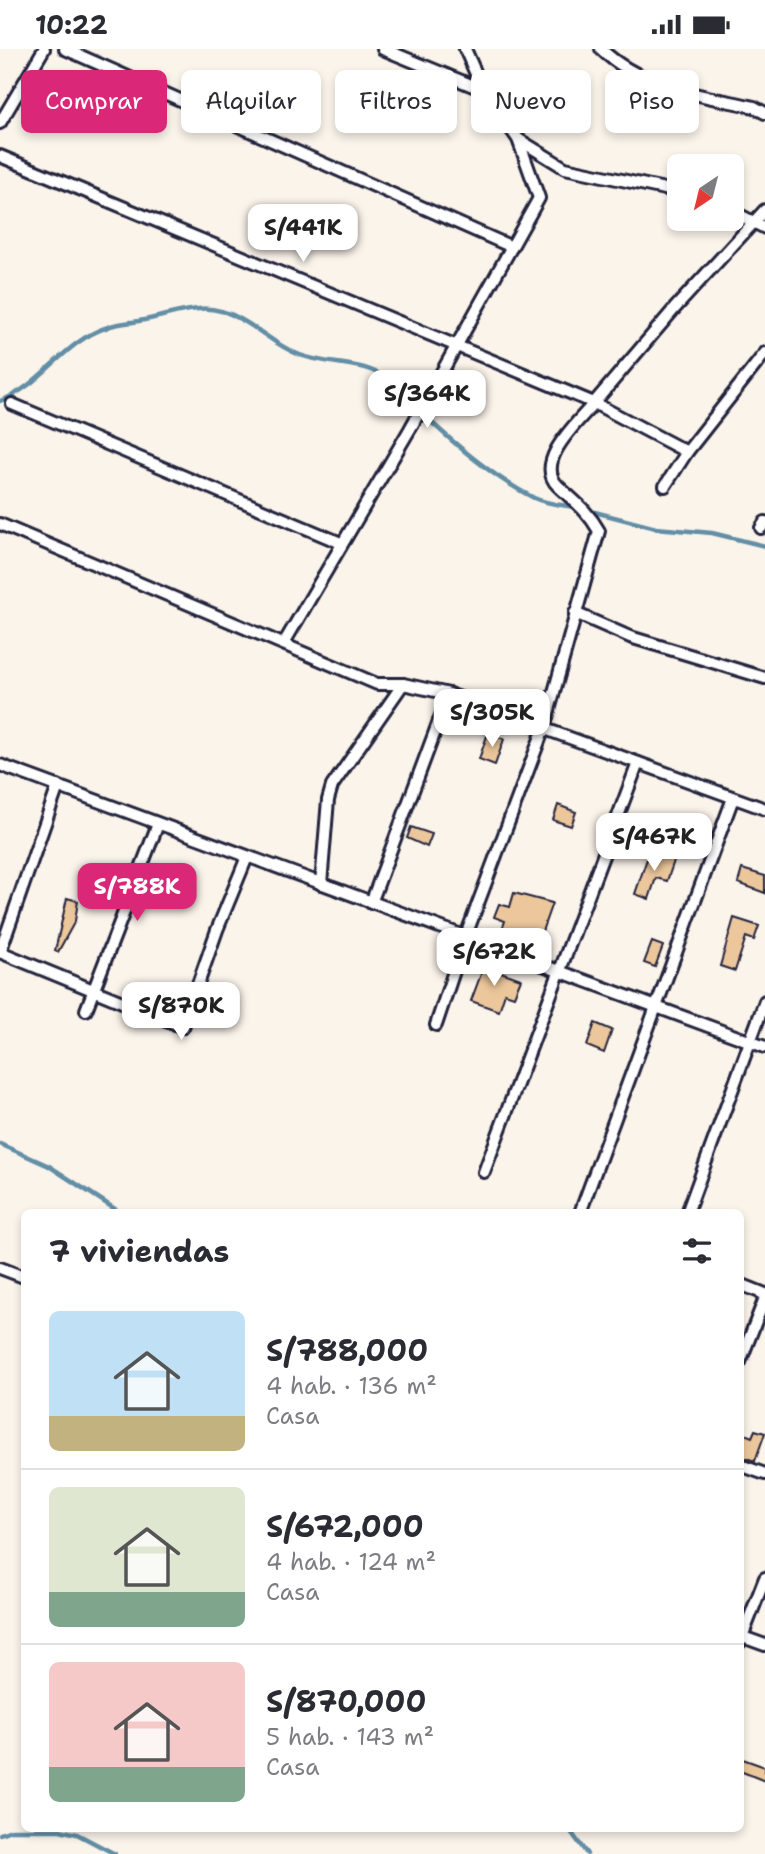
<!DOCTYPE html>
<html lang="es">
<meta charset="utf-8">
<style>
:root{--surface:#fff;--page:#f2f2f3;--text:#2b2b33;--muted:#7c7c81;--line:#e1e1e2;--accent:#db2777}
body{margin:0;font-family:"Shantell Sans",sans-serif;background:var(--page);color:var(--text);height:100vh;display:flex;flex-direction:column;font-size:26px;white-space:nowrap}
*{box-sizing:border-box;margin:0}
p{font-size:23px;color:var(--muted)}
.icon{flex:none;width:38px;height:38px;fill:none;stroke:currentColor;stroke-width:2;stroke-linecap:round;stroke-linejoin:round}
.map{position:relative;flex:1;overflow:hidden}
.panel{position:absolute;left:21px;top:1160px;width:723px;height:623px;display:flex;flex-direction:column;background:var(--surface);border-radius:10px;box-shadow:0 4px 10px #0003}
.panel>*{flex:none}
.banner{position:absolute;left:21px;top:21px;width:724px;height:63px;display:flex;gap:14px}
.needle{width:46px;rotate:215deg}
.fabs{position:absolute;left:667px;top:105px;display:grid;gap:14px}
.fabs a{display:grid;place-items:center;width:77px;height:77px;border-radius:10px;background:var(--surface);box-shadow:0 4px 10px #0003;font-size:35px}
.price{position:absolute;translate:-50% -60px;padding:0 16px;border-radius:14px;background:#fff;color:#222;font-size:23px;line-height:46px;filter:drop-shadow(0 2px 4px #0008)}
.price::after{content:'';position:absolute;left:50%;top:42px;width:21px;height:16px;margin-left:-10px;background:inherit;clip-path:polygon(0 0,100% 0,50% 100%)}
.price.active{background:var(--accent);color:#fff}
ul{padding:0;list-style:none}
li{display:flex;align-items:center;gap:21px;height:175px;padding:0 28px}
li+li{border-top:2px solid var(--line)}
li span{display:grid;place-items:center;flex:none;width:196px;height:140px;border-radius:10px;color:#555}
li>.icon{margin-inline-start:auto}
span .icon{width:84px;height:84px;fill:#fffc;stroke-width:1}
li b{font-size:30px}
h2{display:flex;justify-content:space-between;align-items:center;height:84px;padding:0 28px;font-size:30px}
.pill{padding:0 24px;border-radius:10px;background:var(--surface);box-shadow:0 4px 10px #0003;font-size:24px;line-height:63px}
.pill.active{background:var(--accent);color:#fff}
.status{display:flex;justify-content:space-between;align-items:center;height:49px;padding:0 35px;background:var(--surface);direction:ltr}
.status svg{height:19px;fill:currentColor}
.map>svg:first-child{display:block}
.lines{fill:none;stroke-linecap:round;stroke-linejoin:round}
.stream{stroke:#628ea6;stroke-width:4.5}
.building{fill:#ecc79c;stroke:#22223b;stroke-width:2}
.street-casing{stroke:#22223b;stroke-width:16}
.street{stroke:#fff;stroke-width:10}
</style>
<div class="status"><b>10:22</b><svg viewBox="0 0 49 12"><path d="M0 12V9h3v3zM5 12V6h3v6zM10 12V3h3v9zM15 12V0h3v12zM26 1h20v11H26zM47 4h2v5h-2z"/></svg></div>
<div class="map">
<svg width="765" height="1805" viewBox="0 0 765 1805">
<rect width="100%" height="100%" fill="#fbf4eb"/>
<filter id="ink" filterUnits="userSpaceOnUse"><feTurbulence type="fractalNoise" baseFrequency=".0143" numOctaves="2"/><feDisplacementMap in="SourceGraphic" scale="14" xChannelSelector="R" yChannelSelector="G"/><feConvolveMatrix kernelMatrix="1 2 1 2 8 2 1 2 1" color-interpolation-filters="sRGB"/></filter>
<g filter="url(#ink)">
<g class="lines">
<g class="stream">
<path d="M0 352C42 337 63 292 108 278 118 274 129 274 139 272 177 266 203 248 242 271 262 282 278 298 300 306 333 318 361 310 391 332 406 342 415 357 428 370 459 399 496 430 534 449 546 455 563 456 575 458"/>
<path d="M587 461 656 479 712 484 765 497"/>
<path d="M0 1095 49 1117 121 1164"/>
<path d="M569 1780 587 1805"/>
<path d="M0 1785 11 1781H60L77 1785 115 1805"/>
</g>
</g>
<g class="building">
<path d="M488 684 504 690 495 716 479 710Z"/>
<path d="M558 756 576 763 571 777 553 771Z"/>
<path d="M411 778 432 785 427 798 407 789Z"/>
<path d="M650 801 675 809 667 832 656 829 649 850 635 845Z"/>
<path d="M742 820 765 827V844L738 834Z"/>
<path d="M514 844 552 854 535 902 499 889 505 872 494 868 499 855 510 858Z"/>
<path d="M67 849 78 852 75 872 58 903 55 902Z"/>
<path d="M734 869 759 877 754 891 746 888 735 922 720 917Z"/>
<path d="M652 893 663 897 655 918 644 914Z"/>
<path d="M484 917 521 930 514 947 505 944 499 962 471 952Z"/>
<path d="M595 974 612 981 604 1004 587 997Z"/>
<path d="M755 1381 765 1384 755 1412 740 1407V1383L752 1388Z"/>
<path d="M740 1709 765 1718V1732L740 1722Z"/>
</g>
<g class="lines">
<defs>
<g id="street">
<path d="M65 0 512 198"/>
<path d="M383 0 483 41"/>
<path d="M601 0C641 39 701 46 754 58L765 64"/>
<path d="M0 74 44 0"/>
<path d="M518 90 565 119 679 143"/>
<path d="M0 107 594 354 675 259 765 161"/>
<path d="M732 162 765 179"/>
<path d="M12 355 341 494"/>
<path d="M665 437 687 403 765 304"/>
<path d="M0 475 377 635H403L449 645 765 760"/>
<path d="M761 479 765 473"/>
<path d="M575 564 630 588 765 629"/>
<path d="M284 594 410 380 539 149 518 90 483 41 465 0"/>
<path d="M0 716 765 998"/>
<path d="M321 835 328 751 332 737 403 635"/>
<path d="M371 854 449 645"/>
<path d="M0 903 183 978 217 881 247 808"/>
<path d="M0 903 58 737"/>
<path d="M86 961 158 775"/>
<path d="M436 976 465 889 544 679 599 482C587 461 576 454 558 437 533 413 578 373 594 354L687 403"/>
<path d="M484 1123 638 714"/>
<path d="M580 1164 733 749"/>
<path d="M687 1164 765 952"/>
<path d="M0 1219 24 1228"/>
<path d="M740 1235 765 1245"/>
<path d="M740 1313 765 1249"/>
<path d="M740 1416 765 1425"/>
<path d="M740 1587 765 1596"/>
<path d="M740 1593 765 1529"/>
</g>
</defs>
<use href="#street" class="street-casing"/>
<use href="#street" class="street"/>
</g>
</g>
</svg>
<div class="fabs">
<a><svg class="needle" viewBox="-14 -14 28 28"><path d="M0-13l5 13h-10z" fill="#e53935"/><path d="M0 13l5-13h-10z" fill="#7c7c81"/></svg></a>
</div>
<b class="price" style="left:303px;top:215px">S/441K</b>
<b class="price" style="left:427px;top:381px">S/364K</b>
<b class="price" style="left:492px;top:700px">S/305K</b>
<b class="price" style="left:654px;top:824px">S/467K</b>
<b class="price active" style="left:137px;top:874px">S/788K</b>
<b class="price" style="left:494px;top:939px">S/672K</b>
<b class="price" style="left:181px;top:993px">S/870K</b>
<div class="banner">
<a class="pill active">Comprar</a>
<a class="pill">Alquilar</a>
<a class="pill">Filtros</a>
<a class="pill">Nuevo</a>
<a class="pill">Piso</a>
</div>
<section class="panel">
<h2>7 viviendas<svg class="icon" aria-label="filters" viewBox="0 0 24 24"><path d="M4 7h16M4 17h16"/><circle cx="9" cy="7" r="2"/><circle cx="15" cy="17" r="2"/></svg></h2>
<ul>
<li><span style="background:linear-gradient(#bfe0f5 75%,#c2b280 0)"><svg class="icon" aria-label="home" viewBox="0 0 24 24"><path d="M3 11l9-7 9 7M6 9v11h12V9"/></svg></span><div><b>S/788,000</b><p>4 hab. · 136 m²</p><p>Casa</p></div></li>
<li><span style="background:linear-gradient(#dfe7d0 75%,#7fa58c 0)"><svg class="icon" aria-label="home" viewBox="0 0 24 24"><path d="M3 11l9-7 9 7M6 9v11h12V9"/></svg></span><div><b>S/672,000</b><p>4 hab. · 124 m²</p><p>Casa</p></div></li>
<li><span style="background:linear-gradient(#f6c9c9 75%,#7fa58c 0)"><svg class="icon" aria-label="home" viewBox="0 0 24 24"><path d="M3 11l9-7 9 7M6 9v11h12V9"/></svg></span><div><b>S/870,000</b><p>5 hab. · 143 m²</p><p>Casa</p></div></li>
</ul>
</section>
</div>
